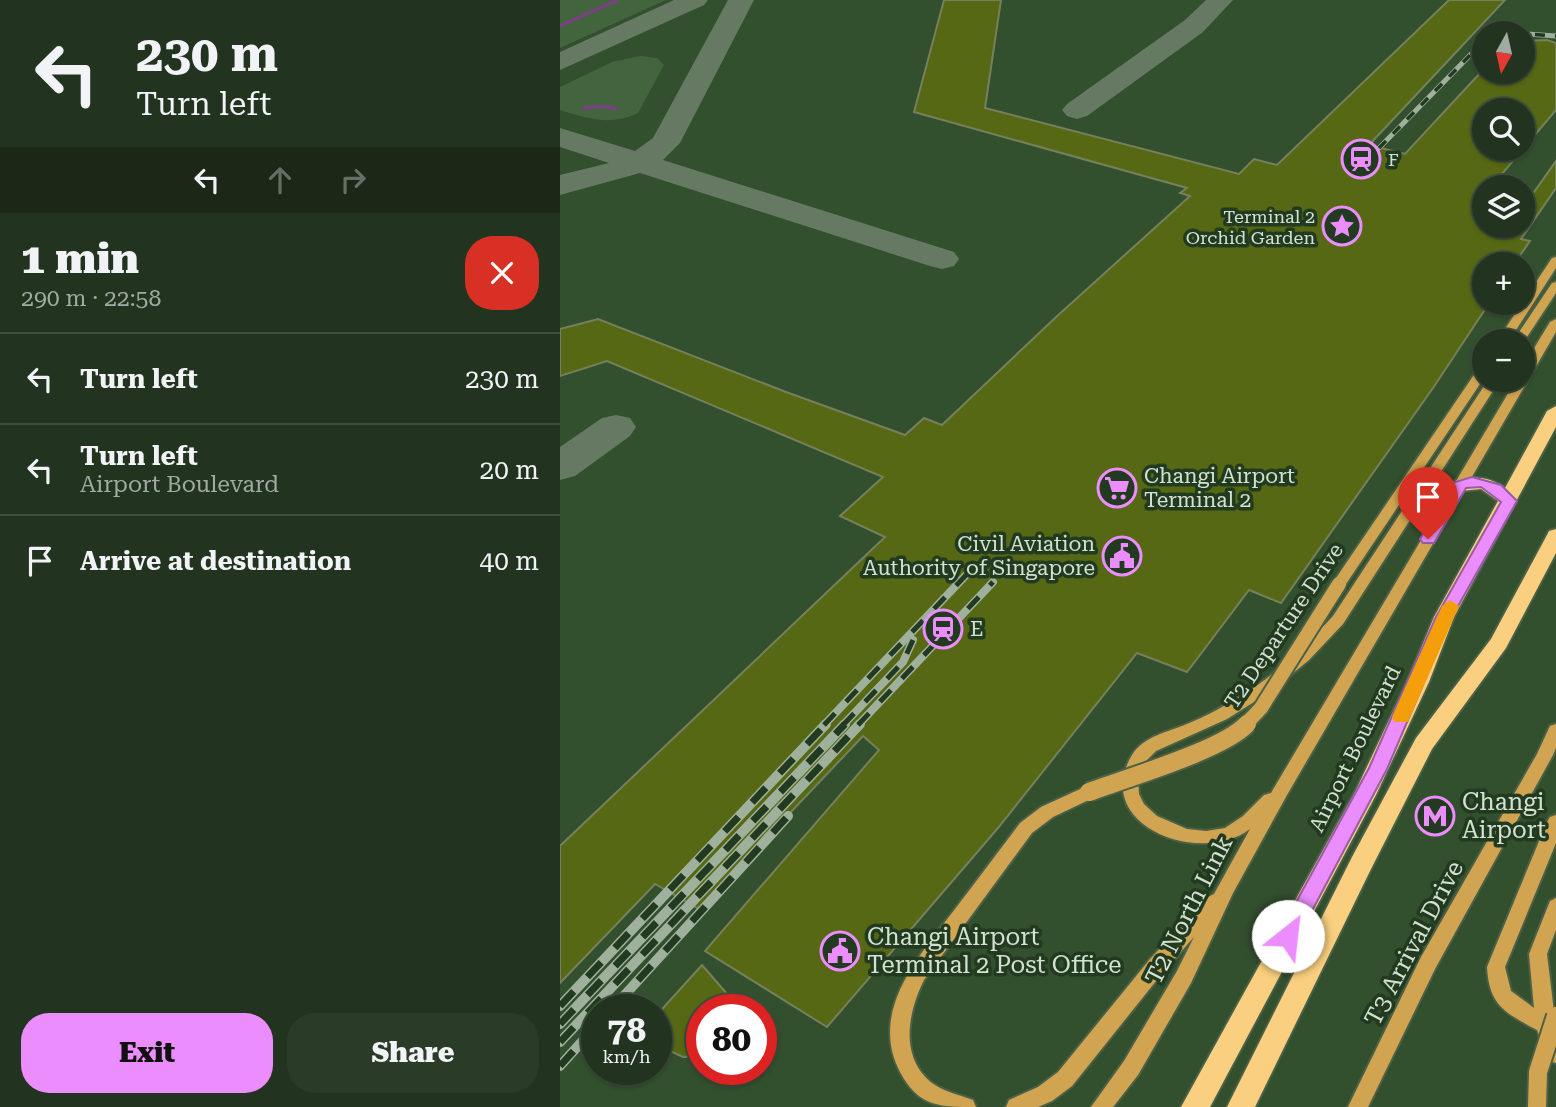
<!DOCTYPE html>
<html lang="en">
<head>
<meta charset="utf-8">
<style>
  body { margin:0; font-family:"Roboto Serif",serif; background:#2a3b28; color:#f1f3f6; height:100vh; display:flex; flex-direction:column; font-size:26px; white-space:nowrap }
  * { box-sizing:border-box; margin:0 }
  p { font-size:23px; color:#a2aaa4 }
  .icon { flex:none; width:38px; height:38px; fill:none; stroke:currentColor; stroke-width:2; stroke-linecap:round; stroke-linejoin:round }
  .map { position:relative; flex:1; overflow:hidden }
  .side { display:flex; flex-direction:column; background:#22331f; width:560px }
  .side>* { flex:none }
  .banner { background:#22331f; color:#f1f3f6; overflow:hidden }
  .needle { width:46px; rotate:188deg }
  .controls { position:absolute; left:912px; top:21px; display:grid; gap:14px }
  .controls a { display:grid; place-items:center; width:63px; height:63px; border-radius:50%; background:#22331f; box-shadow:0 2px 5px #0004,0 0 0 2px #3f4e3d; font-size:35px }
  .speed { position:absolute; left:21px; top:994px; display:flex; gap:14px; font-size:35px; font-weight:700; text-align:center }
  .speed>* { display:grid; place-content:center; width:91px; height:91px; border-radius:50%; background:#22331f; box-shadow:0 2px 5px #0004,0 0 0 2px #3f4e3d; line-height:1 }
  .speed small { font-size:18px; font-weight:400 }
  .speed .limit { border:10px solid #d22; background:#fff; color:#111 }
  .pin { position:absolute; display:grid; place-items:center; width:60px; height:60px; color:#fff; margin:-72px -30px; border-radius:50% 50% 50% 0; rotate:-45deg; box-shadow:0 0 7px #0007 }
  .pin .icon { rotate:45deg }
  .me { position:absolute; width:77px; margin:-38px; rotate:29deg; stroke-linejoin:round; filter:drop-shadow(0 0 5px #0008) }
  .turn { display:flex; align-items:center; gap:24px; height:147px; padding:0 21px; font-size:32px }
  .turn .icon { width:91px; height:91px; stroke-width:2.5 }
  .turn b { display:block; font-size:49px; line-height:60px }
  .lanes { display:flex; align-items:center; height:66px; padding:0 21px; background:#0003; justify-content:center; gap:35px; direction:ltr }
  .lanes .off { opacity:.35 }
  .round { display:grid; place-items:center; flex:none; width:74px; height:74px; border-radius:28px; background:#2a3b28 }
  .head { display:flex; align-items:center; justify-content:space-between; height:119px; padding:0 21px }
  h1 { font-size:42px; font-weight:800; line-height:52px }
  .button { display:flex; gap:14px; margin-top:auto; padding:14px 21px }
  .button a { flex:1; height:80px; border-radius:28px; background:#eb8dfc; color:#111; font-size:28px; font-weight:800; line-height:80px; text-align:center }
  .button a+a { background:#2a3b28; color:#f1f3f6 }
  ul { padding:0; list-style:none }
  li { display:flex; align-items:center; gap:21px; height:91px; padding:0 21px; border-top:2px solid #3f4e3d }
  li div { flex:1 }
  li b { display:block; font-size:26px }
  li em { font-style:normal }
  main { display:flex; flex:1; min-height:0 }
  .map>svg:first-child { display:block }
  .built { fill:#324f2e; fill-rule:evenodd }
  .green { fill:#43653e }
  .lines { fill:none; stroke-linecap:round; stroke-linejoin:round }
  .stream { stroke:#75437e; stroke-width:3.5 }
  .taxiway { fill:#667a63; fill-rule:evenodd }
  .building { fill:#566813; stroke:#76805c; stroke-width:2; fill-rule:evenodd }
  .secondary-casing { stroke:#4b6047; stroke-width:4 }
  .trunk-casing { stroke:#4b6047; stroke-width:4 }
  .secondary { fill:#d0a450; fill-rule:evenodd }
  .trunk { fill:#fad080; fill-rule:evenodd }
  .rail-far2-casing { stroke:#9fb09d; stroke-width:5 }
  .rail-far1-casing { stroke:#9fb09d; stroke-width:8 }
  .rail-casing { stroke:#9fb09d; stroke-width:10 }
  .rail-far2 { stroke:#223a1f; stroke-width:3.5; stroke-dasharray:10; stroke-linecap:butt }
  .rail-far1 { stroke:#223a1f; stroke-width:5; stroke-dasharray:16; stroke-linecap:butt }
  .rail { stroke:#223a1f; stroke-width:7; stroke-dasharray:20; stroke-linecap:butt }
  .secondary-bridge-far1-casing { stroke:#4b6047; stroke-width:18; stroke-linecap:butt }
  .secondary-bridge-casing { stroke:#4b6047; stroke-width:22; stroke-linecap:butt }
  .secondary-bridge-far1 { stroke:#d0a450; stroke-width:14 }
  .secondary-bridge { stroke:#d0a450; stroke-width:18 }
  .route { fill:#eb8dfc; stroke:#995ca4; stroke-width:2 }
  .slow { fill:#f59e0b }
  .labels { text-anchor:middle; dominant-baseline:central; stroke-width:7; stroke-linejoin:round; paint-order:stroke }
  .far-poi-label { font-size:18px; fill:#d3e1d1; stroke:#223a1f; text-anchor:start }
  .poi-label { font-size:21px; fill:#d3e1d1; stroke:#223a1f; text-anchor:start }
  .street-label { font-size:21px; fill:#d3e1d1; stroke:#223a1f }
  .near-poi-label { font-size:24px; fill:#d3e1d1; stroke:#223a1f; text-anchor:start }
  .near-street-label { font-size:24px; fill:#d3e1d1; stroke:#223a1f }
</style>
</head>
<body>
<main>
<section class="side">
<div class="banner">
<div class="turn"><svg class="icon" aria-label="left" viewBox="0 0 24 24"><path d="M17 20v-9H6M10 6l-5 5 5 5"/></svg><div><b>230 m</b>Turn left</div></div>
<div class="lanes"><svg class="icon" aria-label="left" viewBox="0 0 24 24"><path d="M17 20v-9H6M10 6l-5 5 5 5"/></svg><svg class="icon off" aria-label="ahead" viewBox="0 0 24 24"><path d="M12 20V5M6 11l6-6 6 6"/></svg><svg class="icon off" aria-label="right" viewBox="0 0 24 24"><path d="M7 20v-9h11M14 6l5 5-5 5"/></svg></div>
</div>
<div class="head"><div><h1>1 min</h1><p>290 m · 22:58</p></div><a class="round" style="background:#d93025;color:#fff"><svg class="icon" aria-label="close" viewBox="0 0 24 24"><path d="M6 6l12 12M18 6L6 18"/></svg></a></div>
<ul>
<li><svg class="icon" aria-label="left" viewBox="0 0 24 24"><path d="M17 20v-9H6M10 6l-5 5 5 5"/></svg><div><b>Turn left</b></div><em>230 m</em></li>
<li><svg class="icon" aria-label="left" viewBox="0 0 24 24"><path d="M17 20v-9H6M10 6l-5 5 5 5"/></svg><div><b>Turn left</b><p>Airport Boulevard</p></div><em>20 m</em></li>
<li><svg class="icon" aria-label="arrive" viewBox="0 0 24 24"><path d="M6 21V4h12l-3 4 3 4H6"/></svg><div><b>Arrive at destination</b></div><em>40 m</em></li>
</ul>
<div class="button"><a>Exit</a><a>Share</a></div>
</section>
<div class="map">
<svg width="996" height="1107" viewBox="0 0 996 1107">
  <rect width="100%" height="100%" fill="#2d4429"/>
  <path class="built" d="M0,0h996v1107h-996zM924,33h38v39h-38zM924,110h38v39h-38zM924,187h38v39h-38zM924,264h38v39h-38zM924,341h38v39h-38zM37,1010h59v59h-59zM142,1010h59v59h-59z"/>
  <g class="green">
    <path d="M0,0h106l-106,48z"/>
    <path d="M80,56l17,2 7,7 -26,48c-27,13 -50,6 -78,-3v-23l52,-25z"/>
  </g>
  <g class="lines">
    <g class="stream">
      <path d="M0,26l58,-26"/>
      <path d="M24,108l18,-2 14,3"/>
    </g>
    <g class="taxiway">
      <path d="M114,0h34l-4,5 -144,65v-18z"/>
      <path d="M168,0h26l-74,143 -17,17 291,92 5,7 -5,7 -12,3 -12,-3 -290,-93 -80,22v-20l49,-12 -49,-16v-19l75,23 18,-13z"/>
      <path d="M646,0h27l-30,32 -116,84 -10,3 -10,-3 -5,-6 5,-6 118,-84z"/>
      <path d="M56,415l14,3 6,9 -6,9 -55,40 -15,4v-33l42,-29z"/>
    </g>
  </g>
  <g class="building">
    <path d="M384,0h57l-16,108 254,66 15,-15 23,6 172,-165h56l-136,145 36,9 76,-82h41v-31l25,-1 9,3v67l-65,77h-7v39h38v-17l34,-48v27l-35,51 9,2 -16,23h-30v47l-51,77 -152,215 -32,-13 -62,82 -50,-19 -139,175 -171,199 -122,-76 174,-201 -16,-14 -164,173 -44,-25 -95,99v-137l325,-309 -45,-21 43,-39 -276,-116 -47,15v-47l38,-10 188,73 119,43 19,-17 18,7 113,-107 135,-122 -10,-3 7,-5 -273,-76zM924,110h38v39h-38z"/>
    <path d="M142,965l39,45h-39v46l-19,1 -13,-6 -9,-10 -3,-13 1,-11 4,-9z"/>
  </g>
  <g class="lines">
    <defs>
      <g id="secondary">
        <path d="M996,257v11l-47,73h-12l55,-83z"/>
        <path d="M996,282v11l-33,50 -1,-2h-9l39,-58z"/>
        <path d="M996,319v13l-269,463 -54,98 -42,90 -53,92 -25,32h-22l33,-46 53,-90 17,-34 -30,34 -92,115 -20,15 -14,6h-32l3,-7 29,-13 20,-15 92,-113 58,-62 6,-3 36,-65c-50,38 -160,-4 -118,-74 12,-19 36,-23 55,-31 20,-8 39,-19 57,-30 34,-21 62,-49 89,-78l155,-236h12l-157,244 -34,36 -39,32 -43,27 -71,32 -11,11 -7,15 1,17 5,10 13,12 30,13 19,2 19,-3 18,-12 21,-21 7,-2 245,-413h6v-12l28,-46z"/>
        <path d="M924,365v13l-140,209h-10l-2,-3 2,-3 146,-215z"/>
        <path d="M996,724v24l-3,7 -118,214 -67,138h-20l73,-150 116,-203 13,-28z"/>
        <path d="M529,785l6,2 2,5 -2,5 -42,20 -21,16 -108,147c-16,32 -25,77 8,103 12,9 28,12 41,17l3,7c-37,0 -57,0 -76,-35 -32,-61 20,-117 55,-163 22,-29 43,-57 65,-86l21,-16z"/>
        <path d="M996,815v28l-51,124 6,24 23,17 -5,-54 21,-53 6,-3v32l-9,24 9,74v35l-7,-2 -12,-31c-31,-17 -48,-24 -50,-63l60,-145 3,-5z"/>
      </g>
      <g id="trunk">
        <path d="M996,406v21l-102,190 -25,65 -53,113 -166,312h-29l174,-315 52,-110 27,-65 64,-116 -17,-12 -20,2 -9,-6 3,-4c19,-5 33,-5 50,7l42,-77z"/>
        <path d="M996,529v24l-50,95 -74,101 -61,120 -116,238h-28l125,-250 64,-119 75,-99 56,-104 2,-4z"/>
      </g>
    </defs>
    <use href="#secondary" class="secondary-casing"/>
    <use href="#trunk" class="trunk-casing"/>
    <use href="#secondary" class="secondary"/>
    <use href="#trunk" class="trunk"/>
    <defs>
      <g id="rail-far2">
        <path d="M955,33l41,3"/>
        <path d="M819,148l105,-107"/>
      </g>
      <g id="rail-far1">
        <path d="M264,725l144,-152"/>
        <path d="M283,725l60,-63 10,-22"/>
        <path d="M298,725l135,-143"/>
      </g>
      <g id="rail">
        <path d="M0,1006l266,-282"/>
        <path d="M51,1010l177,-194"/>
        <path d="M0,1024l285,-300"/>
        <path d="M0,1042l300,-318"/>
        <path d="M0,1066l37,-41"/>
      </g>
    </defs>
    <use href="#rail-far2" class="rail-far2-casing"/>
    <use href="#rail-far1" class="rail-far1-casing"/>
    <use href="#rail" class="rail-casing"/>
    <use href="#rail-far2" class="rail-far2"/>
    <use href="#rail-far1" class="rail-far1"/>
    <use href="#rail" class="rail"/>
    <defs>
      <path id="secondary-bridge-far1" d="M685,725l16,-17 78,-124"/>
      <g id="secondary-bridge">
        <path d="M529,792c37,-14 134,-42 158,-68"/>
        <path d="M977,1107l1,-35 18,-56"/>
      </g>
    </defs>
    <use href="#secondary-bridge-far1" class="secondary-bridge-far1-casing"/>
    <use href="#secondary-bridge" class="secondary-bridge-casing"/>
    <use href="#secondary-bridge-far1" class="secondary-bridge-far1"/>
    <use href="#secondary-bridge" class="secondary-bridge"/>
  </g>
  <path class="route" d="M912,477l29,8 16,16 -65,116 -65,152 -92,174 -7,3 -7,-3 -3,-7 3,-6 88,-162 67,-151 65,-115 -20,-15 -15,1 -32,55h-11l-3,-4 35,-57z"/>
  <path class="slow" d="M890,600l9,6 -49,111 -2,5h-13l-3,-5 50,-111z"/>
  <defs>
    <symbol id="station-ring" viewBox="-11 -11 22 22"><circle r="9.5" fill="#223a1f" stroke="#eb8dfc" stroke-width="1.5"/><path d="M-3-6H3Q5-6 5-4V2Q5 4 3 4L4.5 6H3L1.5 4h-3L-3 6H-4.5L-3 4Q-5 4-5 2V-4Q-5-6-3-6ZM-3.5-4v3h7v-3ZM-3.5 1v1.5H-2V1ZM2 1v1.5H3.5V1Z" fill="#eb8dfc"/></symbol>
    <symbol id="sight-ring" viewBox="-11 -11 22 22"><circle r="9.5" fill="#223a1f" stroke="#eb8dfc" stroke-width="1.5"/><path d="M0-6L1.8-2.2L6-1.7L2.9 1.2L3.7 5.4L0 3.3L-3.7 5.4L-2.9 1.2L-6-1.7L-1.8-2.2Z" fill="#eb8dfc"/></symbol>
    <symbol id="supermarket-ring" viewBox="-11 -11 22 22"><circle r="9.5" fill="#223a1f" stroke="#eb8dfc" stroke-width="1.5"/><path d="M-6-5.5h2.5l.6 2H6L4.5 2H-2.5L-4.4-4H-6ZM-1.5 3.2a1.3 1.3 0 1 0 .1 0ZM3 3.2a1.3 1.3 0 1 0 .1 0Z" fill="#eb8dfc"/></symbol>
    <symbol id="civic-ring" viewBox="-11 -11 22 22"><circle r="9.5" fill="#223a1f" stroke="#eb8dfc" stroke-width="1.5"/><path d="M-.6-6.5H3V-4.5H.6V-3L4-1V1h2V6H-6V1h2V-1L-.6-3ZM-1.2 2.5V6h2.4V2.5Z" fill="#eb8dfc"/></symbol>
    <symbol id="metro-ring" viewBox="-11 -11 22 22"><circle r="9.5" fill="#223a1f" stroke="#eb8dfc" stroke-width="1.5"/><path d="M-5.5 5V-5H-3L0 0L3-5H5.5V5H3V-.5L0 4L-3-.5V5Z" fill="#eb8dfc"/></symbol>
  </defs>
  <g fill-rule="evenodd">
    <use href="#station-ring" x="779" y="137" width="44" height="44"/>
    <use href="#sight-ring" x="760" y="204" width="44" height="44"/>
    <use href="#supermarket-ring" x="535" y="466" width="44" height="44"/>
    <use href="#civic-ring" x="540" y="534" width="44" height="44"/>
    <use href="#station-ring" x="361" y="607" width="44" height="44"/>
    <use href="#metro-ring" x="853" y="794" width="44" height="44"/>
    <use href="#civic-ring" x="258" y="929" width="44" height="44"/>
  </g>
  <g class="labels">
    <g class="far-poi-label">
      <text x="828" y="159">F</text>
      <text x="755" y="216" text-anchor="end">Terminal 2<tspan x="755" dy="21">Orchid Garden</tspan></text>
    </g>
    <g class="poi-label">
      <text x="584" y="476">Changi Airport<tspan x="584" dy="24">Terminal 2</tspan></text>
      <text x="535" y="544" text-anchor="end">Civil Aviation<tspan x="535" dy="24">Authority of Singapore</tspan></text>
      <text x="410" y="629">E</text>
    </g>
    <g class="street-label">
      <text transform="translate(724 626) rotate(-56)">T2 Departure Drive</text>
      <text transform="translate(795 749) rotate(-64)">Airport Boulevard</text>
    </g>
    <g class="near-poi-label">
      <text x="902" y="802">Changi<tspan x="902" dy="28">Airport</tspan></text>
      <text x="307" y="937">Changi Airport<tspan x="307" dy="28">Terminal 2 Post Office</tspan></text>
    </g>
    <g class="near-street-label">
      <text transform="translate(629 910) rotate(-63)">T2 North Link</text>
      <text transform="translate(854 943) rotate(-62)">T3 Arrival Drive</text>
    </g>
  </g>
</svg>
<div class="controls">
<a><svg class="needle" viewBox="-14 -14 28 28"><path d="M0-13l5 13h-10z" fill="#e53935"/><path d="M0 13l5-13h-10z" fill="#a2aaa4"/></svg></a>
<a><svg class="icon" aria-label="search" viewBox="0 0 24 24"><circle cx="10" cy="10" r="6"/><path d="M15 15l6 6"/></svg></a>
<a><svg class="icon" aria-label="layers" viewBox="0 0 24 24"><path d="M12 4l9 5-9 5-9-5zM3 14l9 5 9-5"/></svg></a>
<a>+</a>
<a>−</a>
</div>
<div class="speed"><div>78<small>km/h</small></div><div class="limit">80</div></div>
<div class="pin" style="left:868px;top:539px;background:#d93025"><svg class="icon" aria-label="arrive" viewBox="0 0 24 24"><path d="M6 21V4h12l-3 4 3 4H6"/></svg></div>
<svg class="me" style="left:728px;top:936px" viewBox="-20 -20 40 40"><circle r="19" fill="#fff"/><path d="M0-13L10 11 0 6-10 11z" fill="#eb8dfc"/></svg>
</div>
</main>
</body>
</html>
